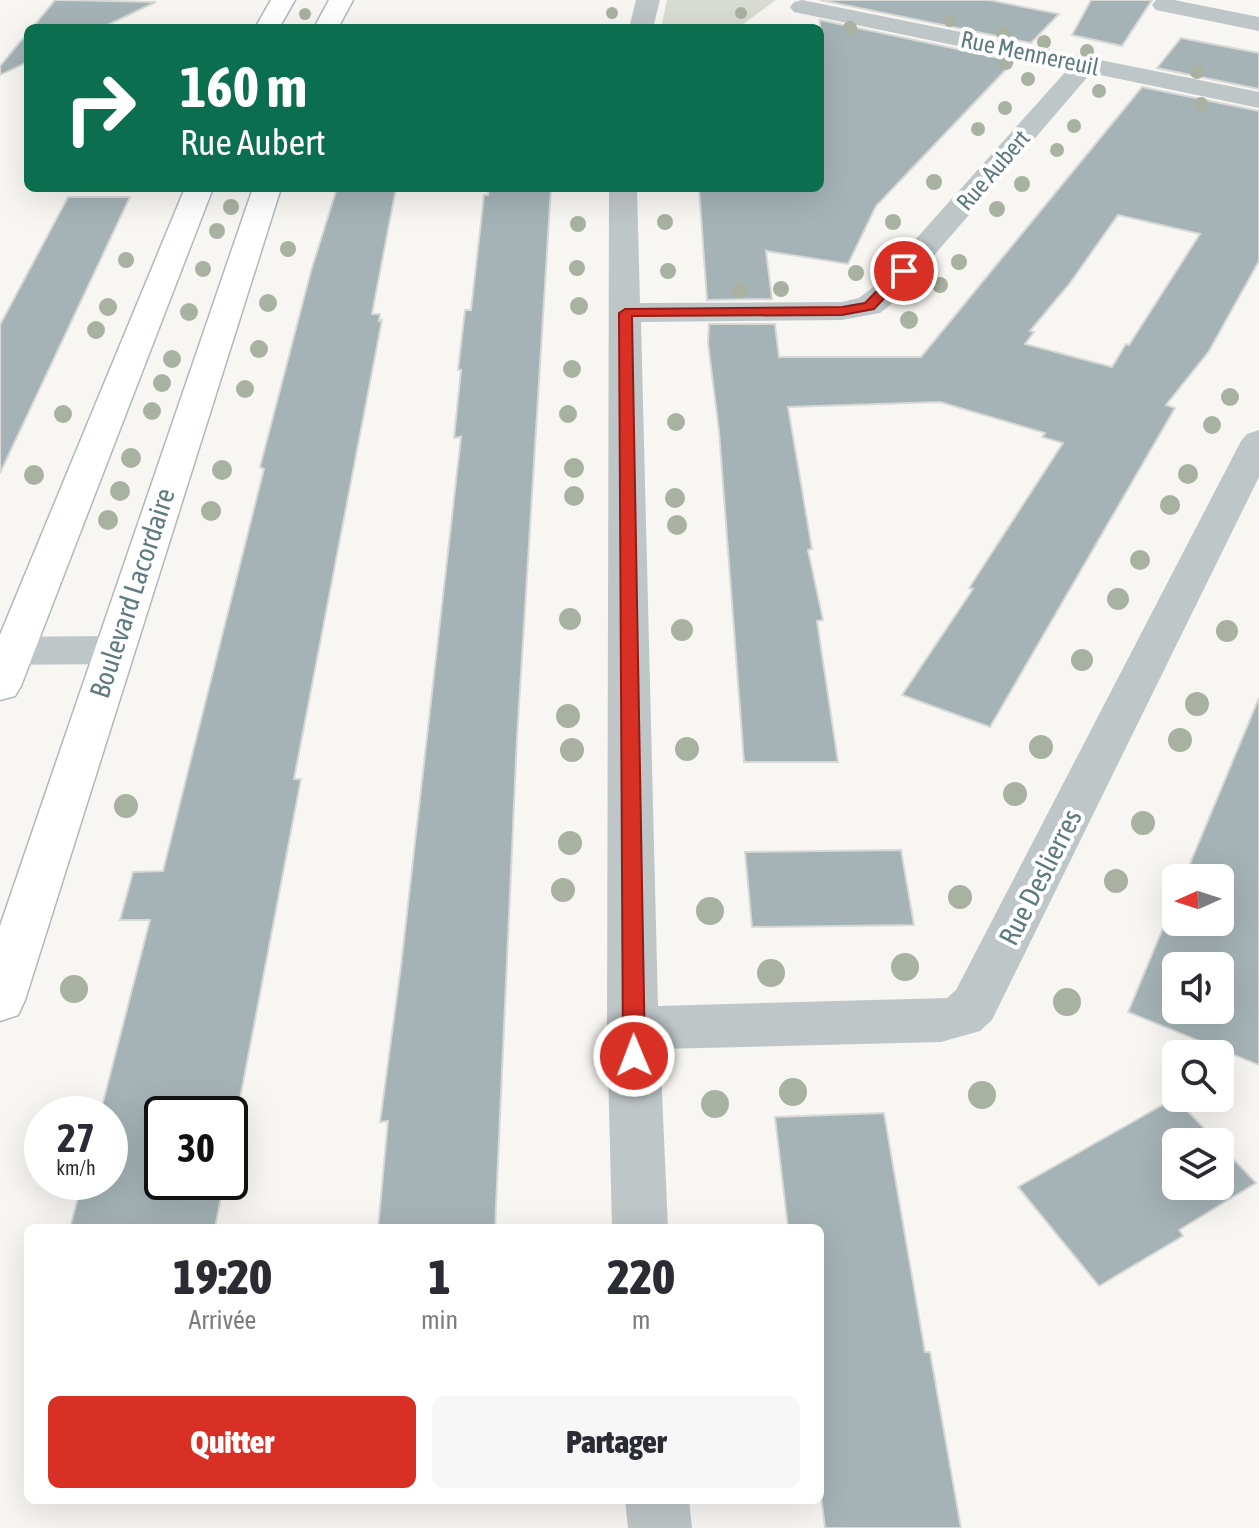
<!DOCTYPE html>
<html lang="fr">
<head>
<meta charset="utf-8">
<style>
  body { margin:0; font-family:"Asap Condensed",sans-serif; background:#f7f7f7; color:#2b2b33; height:100vh; display:flex; flex-direction:column; font-size:30px; white-space:nowrap }
  * { box-sizing:border-box; margin:0 }
  p { font-size:26px; color:#7c7c81 }
  .icon { flex:none; width:44px; height:44px; fill:none; stroke:currentColor; stroke-width:2; stroke-linecap:round; stroke-linejoin:round }
  .map { position:relative; flex:1; overflow:hidden }
  .drawer { position:absolute; left:24px; top:1224px; width:800px; height:280px; display:flex; flex-direction:column; background:#fff; border-radius:12px; box-shadow:0 8px 32px #0002 }
  .drawer>* { flex:none }
  .guide { position:absolute; left:24px; top:24px; width:800px; height:168px; border-radius:12px; box-shadow:0 8px 32px #0002; background:#0b6e4f; color:#fff; overflow:hidden }
  .needle { width:52px; rotate:267deg }
  .buttons { position:absolute; left:1162px; top:864px; display:grid; gap:16px }
  .buttons a { display:grid; place-items:center; width:72px; height:72px; border-radius:12px; background:#fff; box-shadow:0 8px 32px #0002; font-size:40px }
  .speed { position:absolute; left:24px; top:1096px; display:flex; gap:16px; font-size:40px; font-weight:700; text-align:center }
  .speed>* { display:grid; place-content:center; width:104px; height:104px; border-radius:50%; background:#fff; box-shadow:0 8px 32px #0002; line-height:1 }
  .speed small { font-size:20px; font-weight:400 }
  .speed .limit { border:4px solid #111; border-radius:12px; background:#fff; color:#111 }
  .pin { position:absolute; display:grid; place-items:center; width:68px; height:68px; color:#fff; margin:-34px; border:4px solid #fff; border-radius:50%; box-shadow:0 2px 8px #0007 }
  .me { position:absolute; width:88px; margin:-44px; rotate:359deg; stroke-linejoin:round; filter:drop-shadow(0 0 6px #0008) }
  .turn { display:flex; align-items:center; gap:28px; height:168px; padding:0 24px; font-size:36px }
  .turn .icon { width:104px; height:104px; stroke-width:2.5 }
  .turn b { display:block; font-size:56px; line-height:68px }
  .eta { display:flex; justify-content:space-evenly; align-items:center; height:136px; text-align:center }
  .eta b { font-size:48px; font-weight:800; line-height:56px }
  .cta { display:flex; gap:16px; margin-top:auto; padding:16px 24px }
  .cta a { flex:1; height:92px; border-radius:12px; background:#d93025; color:#fff; font-size:32px; font-weight:800; line-height:92px; text-align:center }
  .cta a+a { background:#f7f7f7; color:#2b2b33 }
  .map>svg:first-child { display:block }
  .green { fill:#d8dcd2 }
  .building { fill:#a5b3b6; stroke:#d8d8d6; stroke-width:2; fill-rule:evenodd }
  .lines { fill:none; stroke-linecap:round; stroke-linejoin:round }
  .major-casing { stroke:#b0b8bb; stroke-width:3 }
  .minor { fill:#bfc6c8; fill-rule:evenodd }
  .major { fill:#fff; fill-rule:evenodd }
  .tree { fill:#a9b1a2 }
  .route { fill:#d93025; stroke:#8d1f18; stroke-width:2 }
  .labels { text-anchor:middle; dominant-baseline:central; stroke-width:8; stroke-linejoin:round; paint-order:stroke }
  .far-street-label { font-size:24px; fill:#5f7a81; stroke:#fff }
  .street-label { font-size:28px; fill:#5f7a81; stroke:#fff }
</style>
</head>
<body>
<div class="map">
<svg width="1259" height="1528" viewBox="0 0 1259 1528">
  <rect width="100%" height="100%" fill="#f7f6f3"/>
  <path class="green" d="M667,0h109l-38,28h-77z"/>
  <g class="building">
    <path d="M55,0h10l91,2 -55,26h-69z"/>
    <path d="M820,0h169l70,14 -28,29z"/>
    <path d="M1091,0h61l-30,46 -50,-11z"/>
    <path d="M820,20l194,41 -138,145 -28,58 -82,-13 6,48 -65,1 -8,-112h121z"/>
    <path d="M28,32v30l-28,13v-9z"/>
    <path d="M1181,38l78,15v36l-102,-21z"/>
    <path d="M1142,87l117,24v150l-50,90 -43,54 9,3 -185,319 -88,-32 71,-106 -4,-1 94,-145 -21,-6 3,-4 -105,-31 -152,5 24,142 -4,1 15,70 -6,1 21,141h-94l-25,-331 -11,-88 1,-19h66l4,33h142zM1118,215l82,19 -71,111 -3,-1 -14,23 -87,-23 9,-12 -4,-1 40,-48z"/>
    <path d="M337,188h59l-24,126h8l-1,7 3,-1 -88,459h7l-71,372v-37h-68v68h62l-9,46h-145l12,-46h28v-68h-10l50,-194h-30l13,-48 30,-1 101,-402 -4,-2 51,-196z"/>
    <path d="M489,188h62l-34,550 -22,490h-117l10,-107 -8,1 21,-156 60,-529 -7,1 7,-68h-3l7,-60h6l13,-115h4z"/>
    <path d="M68,197h62l-130,276v-148z"/>
    <path d="M1259,698v367l-131,-53 48,-115v25h44v-44h-36zM1176,966h44v44h-44z"/>
    <path d="M901,850l13,75 -162,2 -7,-75z"/>
    <path d="M1175,1098l42,44h-41v44h44v-41l36,38 -77,47 4,6 -84,50 -81,-99z"/>
    <path d="M884,1113l41,239h5l31,176h-136l-5,-41v-259h-32l-13,-111z"/>
  </g>
  <g class="lines">
    <defs>
      <g id="major">
        <path d="M271,0h24l-16,28h-24z"/>
        <path d="M329,0h24l-15,28h-24z"/>
        <path d="M185,188h28l-192,498 -6,10 -15,4v-65z"/>
        <path d="M253,188h28l-256,812 -7,15 -18,6v-95z"/>
      </g>
    </defs>
    <use href="#major" class="major-casing"/>
    <g class="minor">
      <path d="M636,0h24l-7,28h-24z"/>
      <path d="M802,0l457,92v16l-168,-35 -197,229 -14,11 -38,7 -201,2 17,684 289,-8 9,-8 285,-549 6,-7 12,-4v47l-267,543 -12,11 -39,11 -281,7 8,179h-56l-5,-200 2,-840h28l3,115 202,-1 17,-4 13,-10 196,-219 -274,-57 -4,-5 4,-5z"/>
      <path d="M1156,0h18l85,17v14l-103,-21 -4,-5z"/>
      <path d="M113,636l14,4 6,10 -6,10 -14,4 -113,1v-28z"/>
      <path d="M625,1500h64l3,28h-64z"/>
    </g>
    <use href="#major" class="major"/>
  </g>
  <g class="tree">
    <circle cx="612" cy="13" r="6"/>
    <circle cx="741" cy="13" r="6"/>
    <circle cx="305" cy="14" r="6"/>
    <circle cx="950" cy="21" r="6"/>
    <circle cx="850" cy="28" r="7"/>
    <circle cx="1003" cy="33" r="7"/>
    <circle cx="1044" cy="42" r="7"/>
    <circle cx="1087" cy="51" r="7"/>
    <circle cx="1006" cy="63" r="7"/>
    <circle cx="1197" cy="72" r="7"/>
    <circle cx="1028" cy="79" r="7"/>
    <circle cx="1099" cy="91" r="7"/>
    <circle cx="1201" cy="104" r="7"/>
    <circle cx="1005" cy="108" r="7"/>
    <circle cx="1074" cy="126" r="7"/>
    <circle cx="978" cy="129" r="7"/>
    <circle cx="1057" cy="150" r="7"/>
    <circle cx="934" cy="182" r="8"/>
    <circle cx="1022" cy="184" r="8"/>
    <circle cx="231" cy="207" r="8"/>
    <circle cx="997" cy="209" r="8"/>
    <circle cx="665" cy="222" r="8"/>
    <circle cx="893" cy="222" r="8"/>
    <circle cx="578" cy="224" r="8"/>
    <circle cx="217" cy="231" r="8"/>
    <circle cx="288" cy="249" r="8"/>
    <circle cx="126" cy="260" r="8"/>
    <circle cx="959" cy="262" r="8"/>
    <circle cx="577" cy="268" r="8"/>
    <circle cx="203" cy="269" r="8"/>
    <circle cx="668" cy="271" r="8"/>
    <circle cx="856" cy="273" r="8"/>
    <circle cx="940" cy="285" r="8"/>
    <circle cx="781" cy="289" r="8"/>
    <circle cx="740" cy="290" r="8"/>
    <circle cx="268" cy="303" r="9"/>
    <circle cx="579" cy="306" r="9"/>
    <circle cx="108" cy="307" r="9"/>
    <circle cx="189" cy="312" r="9"/>
    <circle cx="909" cy="320" r="9"/>
    <circle cx="96" cy="330" r="9"/>
    <circle cx="259" cy="349" r="9"/>
    <circle cx="172" cy="359" r="9"/>
    <circle cx="572" cy="369" r="9"/>
    <circle cx="162" cy="383" r="9"/>
    <circle cx="245" cy="389" r="9"/>
    <circle cx="1230" cy="397" r="9"/>
    <circle cx="152" cy="411" r="9"/>
    <circle cx="63" cy="414" r="9"/>
    <circle cx="568" cy="414" r="9"/>
    <circle cx="676" cy="422" r="9"/>
    <circle cx="1212" cy="425" r="9"/>
    <circle cx="131" cy="458" r="10"/>
    <circle cx="574" cy="468" r="10"/>
    <circle cx="222" cy="470" r="10"/>
    <circle cx="1188" cy="474" r="10"/>
    <circle cx="34" cy="475" r="10"/>
    <circle cx="120" cy="491" r="10"/>
    <circle cx="574" cy="496" r="10"/>
    <circle cx="675" cy="498" r="10"/>
    <circle cx="1170" cy="505" r="10"/>
    <circle cx="211" cy="511" r="10"/>
    <circle cx="108" cy="520" r="10"/>
    <circle cx="677" cy="525" r="10"/>
    <circle cx="1140" cy="560" r="10"/>
    <circle cx="1118" cy="599" r="11"/>
    <circle cx="570" cy="619" r="11"/>
    <circle cx="682" cy="630" r="11"/>
    <circle cx="1227" cy="631" r="11"/>
    <circle cx="1082" cy="660" r="11"/>
    <circle cx="1197" cy="704" r="12"/>
    <circle cx="568" cy="716" r="12"/>
    <circle cx="1180" cy="740" r="12"/>
    <circle cx="1041" cy="747" r="12"/>
    <circle cx="687" cy="749" r="12"/>
    <circle cx="572" cy="750" r="12"/>
    <circle cx="1015" cy="794" r="12"/>
    <circle cx="126" cy="806" r="12"/>
    <circle cx="1143" cy="823" r="12"/>
    <circle cx="570" cy="843" r="12"/>
    <circle cx="1116" cy="881" r="12"/>
    <circle cx="563" cy="890" r="12"/>
    <circle cx="960" cy="897" r="12"/>
    <circle cx="710" cy="911" r="14"/>
    <circle cx="905" cy="967" r="14"/>
    <circle cx="771" cy="973" r="14"/>
    <circle cx="74" cy="989" r="14"/>
    <circle cx="1067" cy="1002" r="14"/>
    <circle cx="793" cy="1092" r="14"/>
    <circle cx="982" cy="1095" r="14"/>
    <circle cx="715" cy="1104" r="14"/>
  </g>
  <path class="route" d="M899,268l11,3 -36,38 -32,6 -210,1 13,740 -3,7 -8,2 -7,-2 -4,-7 -4,-743 6,-4 217,-2 23,-4z"/>
  <g class="labels">
    <g class="far-street-label">
      <text transform="translate(1030 53) rotate(12)">Rue Mennereuil</text>
      <text transform="translate(993 170) rotate(-49)">Rue Aubert</text>
    </g>
    <g class="street-label">
      <text transform="translate(132 593) rotate(-72)">Boulevard Lacordaire</text>
      <text transform="translate(1040 877) rotate(-63)">Rue Deslierres</text>
    </g>
  </g>
</svg>
<div class="buttons">
<a><svg class="needle" viewBox="-14 -14 28 28"><path d="M0-13l5 13h-10z" fill="#e53935"/><path d="M0 13l5-13h-10z" fill="#7c7c81"/></svg></a>
<a><svg class="icon" aria-label="sound" viewBox="0 0 24 24"><path d="M4 9h4l5-4v14l-5-4H4zM17 9q2 3 0 6"/></svg></a>
<a><svg class="icon" aria-label="search" viewBox="0 0 24 24"><circle cx="10" cy="10" r="6"/><path d="M15 15l6 6"/></svg></a>
<a><svg class="icon" aria-label="layers" viewBox="0 0 24 24"><path d="M12 4l9 5-9 5-9-5zM3 14l9 5 9-5"/></svg></a>
</div>
<div class="speed"><div>27<small>km/h</small></div><div class="limit">30</div></div>
<div class="pin" style="left:904px;top:271px;background:#d93025"><svg class="icon" aria-label="arrive" viewBox="0 0 24 24"><path d="M6 21V4h12l-3 4 3 4H6"/></svg></div>
<svg class="me" style="left:634px;top:1056px" viewBox="-20 -20 40 40"><circle r="17" fill="#d93025" stroke="#fff" stroke-width="3"/><path d="M0-11L8 9 0 5-8 9z" fill="#fff"/></svg>
<div class="guide">
<div class="turn"><svg class="icon" aria-label="right" viewBox="0 0 24 24"><path d="M7 20v-9h11M14 6l5 5-5 5"/></svg><div><b>160 m</b>Rue Aubert</div></div>
</div>
<section class="drawer">
<div class="eta">
<div><b>19:20</b><p>Arrivée</p></div>
<div><b>1</b><p>min</p></div>
<div><b>220</b><p>m</p></div>
</div>
<div class="cta"><a>Quitter</a><a>Partager</a></div>
</section>
</div>
</body>
</html>
